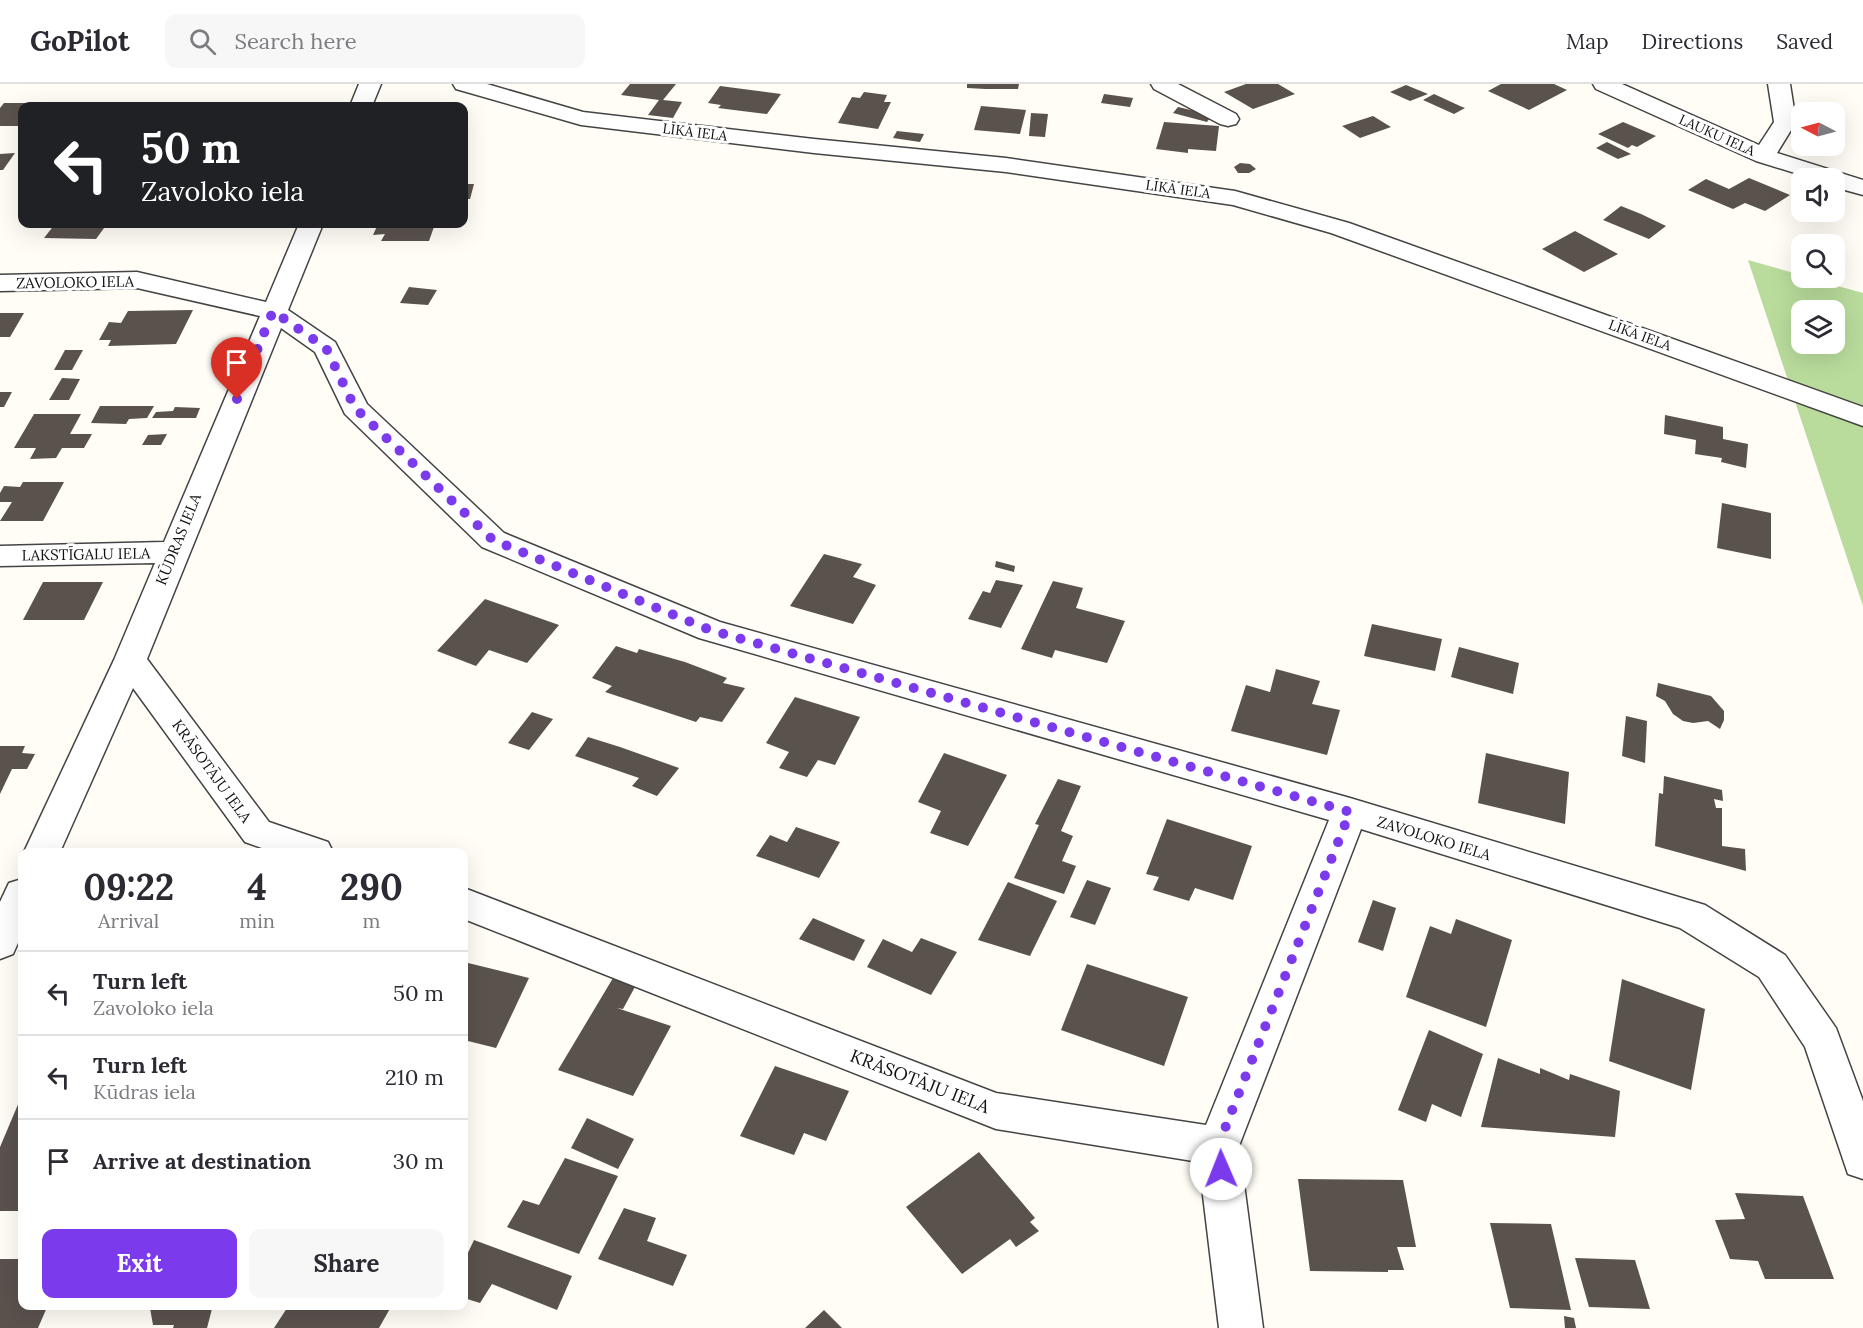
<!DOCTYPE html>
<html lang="en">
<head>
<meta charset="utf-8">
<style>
  body { margin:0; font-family:Lora,serif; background:#f7f7f7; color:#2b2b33; height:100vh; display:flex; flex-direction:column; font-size:22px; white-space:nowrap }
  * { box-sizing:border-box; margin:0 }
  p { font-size:20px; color:#7c7c81 }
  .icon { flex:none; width:33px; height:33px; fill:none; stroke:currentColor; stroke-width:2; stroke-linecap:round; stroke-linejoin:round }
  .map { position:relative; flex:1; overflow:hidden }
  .panel { position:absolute; left:18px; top:764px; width:450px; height:462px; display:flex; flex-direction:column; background:#fff; border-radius:12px; box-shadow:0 6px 24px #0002 }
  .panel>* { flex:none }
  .top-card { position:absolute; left:18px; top:18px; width:450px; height:126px; border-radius:12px; box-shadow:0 6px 24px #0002; background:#202124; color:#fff; overflow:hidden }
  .needle { width:39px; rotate:276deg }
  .tools { position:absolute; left:1791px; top:18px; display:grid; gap:12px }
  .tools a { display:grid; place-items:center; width:54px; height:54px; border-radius:12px; background:#fff; box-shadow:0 6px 24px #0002; font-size:30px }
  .pin { position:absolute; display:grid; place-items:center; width:51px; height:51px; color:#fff; margin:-62px -26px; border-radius:50% 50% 50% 0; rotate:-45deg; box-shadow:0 0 6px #0007 }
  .pin .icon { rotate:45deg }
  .me { position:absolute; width:66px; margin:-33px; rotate:359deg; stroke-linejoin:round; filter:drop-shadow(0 0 4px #0008) }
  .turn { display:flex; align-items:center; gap:21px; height:126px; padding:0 24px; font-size:27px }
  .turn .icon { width:78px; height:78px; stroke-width:2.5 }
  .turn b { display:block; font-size:42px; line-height:51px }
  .eta { display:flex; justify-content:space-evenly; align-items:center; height:102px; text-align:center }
  .eta b { font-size:36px; font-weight:800; line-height:42px }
  .action { display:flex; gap:12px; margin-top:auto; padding:12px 24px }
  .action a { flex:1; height:69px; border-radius:12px; background:#7c3aed; color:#fff; font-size:24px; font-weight:800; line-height:69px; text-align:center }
  .action a+a { background:#f7f7f7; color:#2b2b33 }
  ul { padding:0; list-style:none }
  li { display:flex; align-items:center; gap:18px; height:84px; padding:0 24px; border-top:2px solid #e1e1e2 }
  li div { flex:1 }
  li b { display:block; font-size:22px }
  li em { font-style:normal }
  header { display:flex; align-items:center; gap:36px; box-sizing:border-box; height:84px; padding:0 30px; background:#fff; border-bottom:2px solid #e1e1e2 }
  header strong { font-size:28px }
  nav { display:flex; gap:33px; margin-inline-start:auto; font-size:21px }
  .search { width:420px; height:54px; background:#f7f7f7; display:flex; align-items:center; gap:15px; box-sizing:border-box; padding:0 21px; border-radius:12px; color:#7c7c81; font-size:22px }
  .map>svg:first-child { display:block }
  .forest { fill:#b9dc9c; fill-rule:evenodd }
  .building { fill:#5a524d }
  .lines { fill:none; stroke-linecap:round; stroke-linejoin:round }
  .minor-casing { stroke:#444; stroke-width:3 }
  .minor { fill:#fff; fill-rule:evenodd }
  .route { stroke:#7c3aed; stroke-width:10; stroke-dasharray:0 18 }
  .labels { text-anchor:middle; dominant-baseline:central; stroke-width:6; stroke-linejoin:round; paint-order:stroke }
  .far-street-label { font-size:14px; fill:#111; stroke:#fff }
  .street-label { font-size:15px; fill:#111; stroke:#fff }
  .near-street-label { font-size:18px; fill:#111; stroke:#fff }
</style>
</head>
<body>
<header>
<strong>GoPilot</strong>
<div class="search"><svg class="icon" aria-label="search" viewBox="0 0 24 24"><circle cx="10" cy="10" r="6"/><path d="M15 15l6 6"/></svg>Search here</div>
<nav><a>Map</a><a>Directions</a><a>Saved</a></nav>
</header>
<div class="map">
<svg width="1863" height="1244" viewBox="0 0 1863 1244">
  <rect width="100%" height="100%" fill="#fffdf5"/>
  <path class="forest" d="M1748,176l53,15 1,3h7l54,15v313zM1802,226h32v34h-32z"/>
  <g class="building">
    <path d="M630,0h46l-13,16 19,2 -9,16 -25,-3 11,-15 -38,-5z"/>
    <path d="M967,0h52l-1,5h-32l-19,-1z"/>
    <path d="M1246,0h32l17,10 -42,15 -29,-17z"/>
    <path d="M1501,0h53l13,6 -38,20 -41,-19z"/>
    <path d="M1406,1l22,9 -18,7 -20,-9z"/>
    <path d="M720,2l61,8 -14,20 -49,-6 3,-3 -13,-2z"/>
    <path d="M864,8l23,3 -3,7h7l-13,27 -40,-6 14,-26 8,1z"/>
    <path d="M1104,10l29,4 -3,9 -29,-4z"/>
    <path d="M1434,10l26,12 5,2 -11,6 -31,-14z"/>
    <path d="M4,19h46l-3,3h-25v20h-22v-18z"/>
    <path d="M100,19h46l-3,3h-46z"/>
    <path d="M981,22l45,4 -6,24 -46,-4z"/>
    <path d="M1178,23l34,8 -5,7 -34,-9z"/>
    <path d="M1031,29l17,1 -3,23 -16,-1z"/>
    <path d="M1373,32l18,11 -31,11 -18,-12z"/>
    <path d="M1164,38l55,4 -3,25 -28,-2v4l-32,-4z"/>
    <path d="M1623,38l33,14 -19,11 -5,-2 -4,3 -30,-14z"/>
    <path d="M897,47l27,3 -4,8 -27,-4z"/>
    <path d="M1607,58l24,12 -13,5 -22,-11z"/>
    <path d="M15,69l-12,17h-3v-16z"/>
    <path d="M1240,79l10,1 6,5 -7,4h-11l-4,-6z"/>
    <path d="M1749,94l41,17 -25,16 -20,-8 -12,6 -45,-19 18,-11 23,10z"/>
    <path d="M464,100h10l-4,15h-6z"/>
    <path d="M1621,122l20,8 25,12 -17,13 -46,-19z"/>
    <path d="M55,140h52l-11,15 -52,-1z"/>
    <path d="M378,140h57l-6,17h-48l4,-7 -12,1z"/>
    <path d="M1575,147l43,23 -34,18 -42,-23z"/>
    <path d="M409,203l28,3 -9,15 -28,-2z"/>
    <path d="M193,226l-17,34 -68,2 3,-6h-12l10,-18 12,1 7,-12z"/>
    <path d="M0,229h24l-14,24h-10z"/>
    <path d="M65,266h18l-11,20h-18z"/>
    <path d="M62,294l18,1 -11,21h-20z"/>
    <path d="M0,308h12l-8,15h-4z"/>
    <path d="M100,322h54l-7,12 -18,1 -3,5 -35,-1z"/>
    <path d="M175,323l25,1 -4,10h-44l4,-6 17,-1z"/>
    <path d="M34,330h47l-11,20h22l-8,14h-22l-6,10 -26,1 6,-11h-22z"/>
    <path d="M1665,331l58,12v12l25,5 -2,24 -25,-6 1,-4 -27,-4 1,-14 -32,-6z"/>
    <path d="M167,350l-6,11h-19l6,-10z"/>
    <path d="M23,398h41l-21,39h-43l12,-19h-12v-9l4,-7 16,1z"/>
    <path d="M1722,419l49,10v46l-54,-11z"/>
    <path d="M824,470l38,10 -9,13 23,8 -23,39 -63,-18z"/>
    <path d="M996,477l19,5 -1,6 -19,-5z"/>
    <path d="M996,496l27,5 -22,43 -33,-9 15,-28 7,2z"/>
    <path d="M1053,497l30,7 -7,20 49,13 -18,42 -52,-13 -3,8 -31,-9z"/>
    <path d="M43,498h60l-19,38h-61z"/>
    <path d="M485,515l74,26 -32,38 -38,-13 -13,16 -39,-15z"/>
    <path d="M1372,540l70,15 -7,32 -71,-15z"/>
    <path d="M616,562l21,7 2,-4 46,13 42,16 -4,5 22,5 -23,34 -22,-5 -4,5 -91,-30 7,-6 -20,-8z"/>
    <path d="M1459,563l60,16 -6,31 -62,-17z"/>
    <path d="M1276,585l44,12 -8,23 28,6 -13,45 -96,-24 15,-46 24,7z"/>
    <path d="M1658,599l53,13 13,15v9l-4,9 -12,-8 -15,2 -10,-2 -10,-7 -8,-13 -9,-5z"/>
    <path d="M795,613l65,20 -25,48 -17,-5 -11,17 -28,-9 10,-16 -23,-9z"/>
    <path d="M532,628l21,7 -24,31 -21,-7z"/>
    <path d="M1626,632l21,5 -2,42 -23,-7z"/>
    <path d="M588,653l32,10 59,21 -22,28 -25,-10 7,-8 -64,-22z"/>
    <path d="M0,662h25l-3,7 13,1 -8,15h-15l-12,25z"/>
    <path d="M944,669l63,22 -39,71 -38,-13 11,-22 -23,-9z"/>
    <path d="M1486,669l83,19 -4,52 -87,-21z"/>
    <path d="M1664,692l58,14 1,11 -9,-2 2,9h6v38l23,3 1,22 -91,-25 4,-53 4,1z"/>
    <path d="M1058,695l23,7 -20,45 12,5 -11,25 14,5 -12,28 -50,-16 25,-53 -4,-1z"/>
    <path d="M1167,735l85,27 -19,54 -38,-12 -6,13 -36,-11 6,-13 -13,-3z"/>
    <path d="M796,743l44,15 -21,36 -63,-22 14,-21 17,7z"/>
    <path d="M1087,796l24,8 -16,37 -25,-8z"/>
    <path d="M1008,798l49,19 -27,55 -52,-16z"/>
    <path d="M1373,816l23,8 -13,43 -25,-9z"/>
    <path d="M813,834l52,22 -11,21 -55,-22z"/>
    <path d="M1456,835l56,21 -26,87 -80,-30 24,-71 21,8z"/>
    <path d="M921,854l36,14 -26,43 -64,-28 16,-28 29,13z"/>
    <path d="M464,878l65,16 -33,70 -32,-8z"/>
    <path d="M1087,880l101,33 -24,69 -103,-36z"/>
    <path d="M613,894l23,7 -13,24 -6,-1 54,18 -38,70 -75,-26z"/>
    <path d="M1622,895l83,30 -14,81 -82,-29z"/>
    <path d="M1429,946l54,24 -22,63 -29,-13 -6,18 -28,-12z"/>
    <path d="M1498,974l42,16v-6l29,12 1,-6 50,17 -5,46 -134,-10z"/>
    <path d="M775,982l74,25 -23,50 -22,-8 -10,22 -54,-19z"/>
    <path d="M22,1011v116h-22v-64z"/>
    <path d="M587,1034l47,21 -16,30 -47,-21z"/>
    <path d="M979,1068l56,66 -5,4 9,9 -23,16 -6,-8 -48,35 -56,-67z"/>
    <path d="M565,1074l53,18 -39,78 -72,-27 16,-27 16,5z"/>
    <path d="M1298,1095l105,1 13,67h-19l7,23h-16v2l-78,-1z"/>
    <path d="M1735,1109l68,3 31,83h-69l-7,-18 -28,-2 -15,-39 30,-1z"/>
    <path d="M624,1124l32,10 -9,23 40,14 -14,31 -75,-27z"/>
    <path d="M1490,1139l61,1 20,86 -61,-2z"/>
    <path d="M474,1156l98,36 -15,34 -65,-26 -12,19 -16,-5v-37z"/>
    <path d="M1575,1174l60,2 15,49 -61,-2z"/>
    <path d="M0,1175h22v46h26l-10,23h-38z"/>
    <path d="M179,1221h34l-6,23h-34l1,-3h-21l-3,-17 29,-1z"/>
    <path d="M289,1221h103l-13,23h-105z"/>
    <path d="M824,1226l18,18h-37z"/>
    <path d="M1564,1232l10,2 2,10h-11z"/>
  </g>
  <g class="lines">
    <defs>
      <g id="minor">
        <path d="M359,0h22l-9,22h-22z"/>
        <path d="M453,0h34l96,28 231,27 192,19 229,33 114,32 514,184v19l-532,-193 -98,-28 -227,-33 -192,-19 -233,-28 -125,-36z"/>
        <path d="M1151,0h27l58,30 3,5 -3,5 -8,2 -8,-2 -66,-35z"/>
        <path d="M1593,0h29l137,61 15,-23 -6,-38h22l6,38 -19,31 86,27v15l-29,-8v-9h-23l-55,-17 -160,-72z"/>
        <path d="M299,140h24l-35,86 47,32 32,62 137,129 216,89 630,176 355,107 80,50 51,73 27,73v78l-15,-5 -43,-127 -46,-70 -79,-49 -319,-99 -122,317 24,182h-44l-20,-166 -203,-33 -532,-210v-31l532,205 210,32 123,-305 -630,-182 -217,-91 -137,-133 -30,-62 -34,-24 -134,331 122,163 59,20 5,10h-60l-28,-10 -112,-154 -73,164h-36l90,-192 41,-97 -155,3v-20l164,-4 96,-226 -123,-28 -137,3v-16l137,-3 129,30z"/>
        <path d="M22,795v55l-9,20 -13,5v-57l9,-19z"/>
      </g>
    </defs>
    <use href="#minor" class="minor-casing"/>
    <use href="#minor" class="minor"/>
  </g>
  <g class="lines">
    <path class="route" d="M237,315l36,-88 53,37 29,60 138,132 217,90 640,182 -132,334 3,23"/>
  </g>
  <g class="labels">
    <g class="far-street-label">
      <text transform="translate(695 48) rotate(7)">LĪKĀ IELA</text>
      <text transform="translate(1717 51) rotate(24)">LAUKU IELA</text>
      <text transform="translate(1178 105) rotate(8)">LĪKĀ IELA</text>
      <text transform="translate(1640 251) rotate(20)">LĪKĀ IELA</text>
    </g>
    <g class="street-label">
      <text transform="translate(75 198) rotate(-1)">ZAVOLOKO IELA</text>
      <text transform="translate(178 455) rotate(-68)">KŪDRAS IELA</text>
      <text transform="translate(86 470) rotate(-1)">LAKSTĪGALU IELA</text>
      <text transform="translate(212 687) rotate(54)">KRĀSOTĀJU IELA</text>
      <text transform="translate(1434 754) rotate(17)">ZAVOLOKO IELA</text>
    </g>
    <g class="near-street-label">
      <text transform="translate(920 997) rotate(21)">KRĀSOTĀJU IELA</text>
    </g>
  </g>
</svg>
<div class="tools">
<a><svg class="needle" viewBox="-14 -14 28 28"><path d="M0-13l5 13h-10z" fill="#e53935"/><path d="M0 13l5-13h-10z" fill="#7c7c81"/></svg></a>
<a><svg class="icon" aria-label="sound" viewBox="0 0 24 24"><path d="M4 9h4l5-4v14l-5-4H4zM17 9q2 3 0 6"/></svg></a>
<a><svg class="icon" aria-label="search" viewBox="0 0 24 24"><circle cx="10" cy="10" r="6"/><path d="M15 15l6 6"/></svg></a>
<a><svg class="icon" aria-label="layers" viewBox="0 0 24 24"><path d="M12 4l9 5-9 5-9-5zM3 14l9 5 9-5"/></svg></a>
</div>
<div class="pin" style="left:237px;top:315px;background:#d93025"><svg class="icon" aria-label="arrive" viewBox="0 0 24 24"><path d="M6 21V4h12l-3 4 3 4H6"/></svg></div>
<svg class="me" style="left:1221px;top:1085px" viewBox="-20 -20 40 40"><circle r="19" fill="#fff"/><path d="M0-13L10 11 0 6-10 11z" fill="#7c3aed"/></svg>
<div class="top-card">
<div class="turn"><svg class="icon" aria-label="left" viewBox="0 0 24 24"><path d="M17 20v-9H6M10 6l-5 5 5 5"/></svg><div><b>50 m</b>Zavoloko iela</div></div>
</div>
<section class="panel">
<div class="eta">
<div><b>09:22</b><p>Arrival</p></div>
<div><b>4</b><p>min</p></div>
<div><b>290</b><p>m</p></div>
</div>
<ul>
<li><svg class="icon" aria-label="left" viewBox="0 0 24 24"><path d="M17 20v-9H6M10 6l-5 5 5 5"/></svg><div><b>Turn left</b><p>Zavoloko iela</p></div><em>50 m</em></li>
<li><svg class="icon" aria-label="left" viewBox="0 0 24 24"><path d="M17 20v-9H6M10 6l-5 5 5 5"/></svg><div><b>Turn left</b><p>Kūdras iela</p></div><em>210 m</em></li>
<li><svg class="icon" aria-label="arrive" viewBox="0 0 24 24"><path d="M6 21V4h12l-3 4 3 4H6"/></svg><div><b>Arrive at destination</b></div><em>30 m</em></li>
</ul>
<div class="action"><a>Exit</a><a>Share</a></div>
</section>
</div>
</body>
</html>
